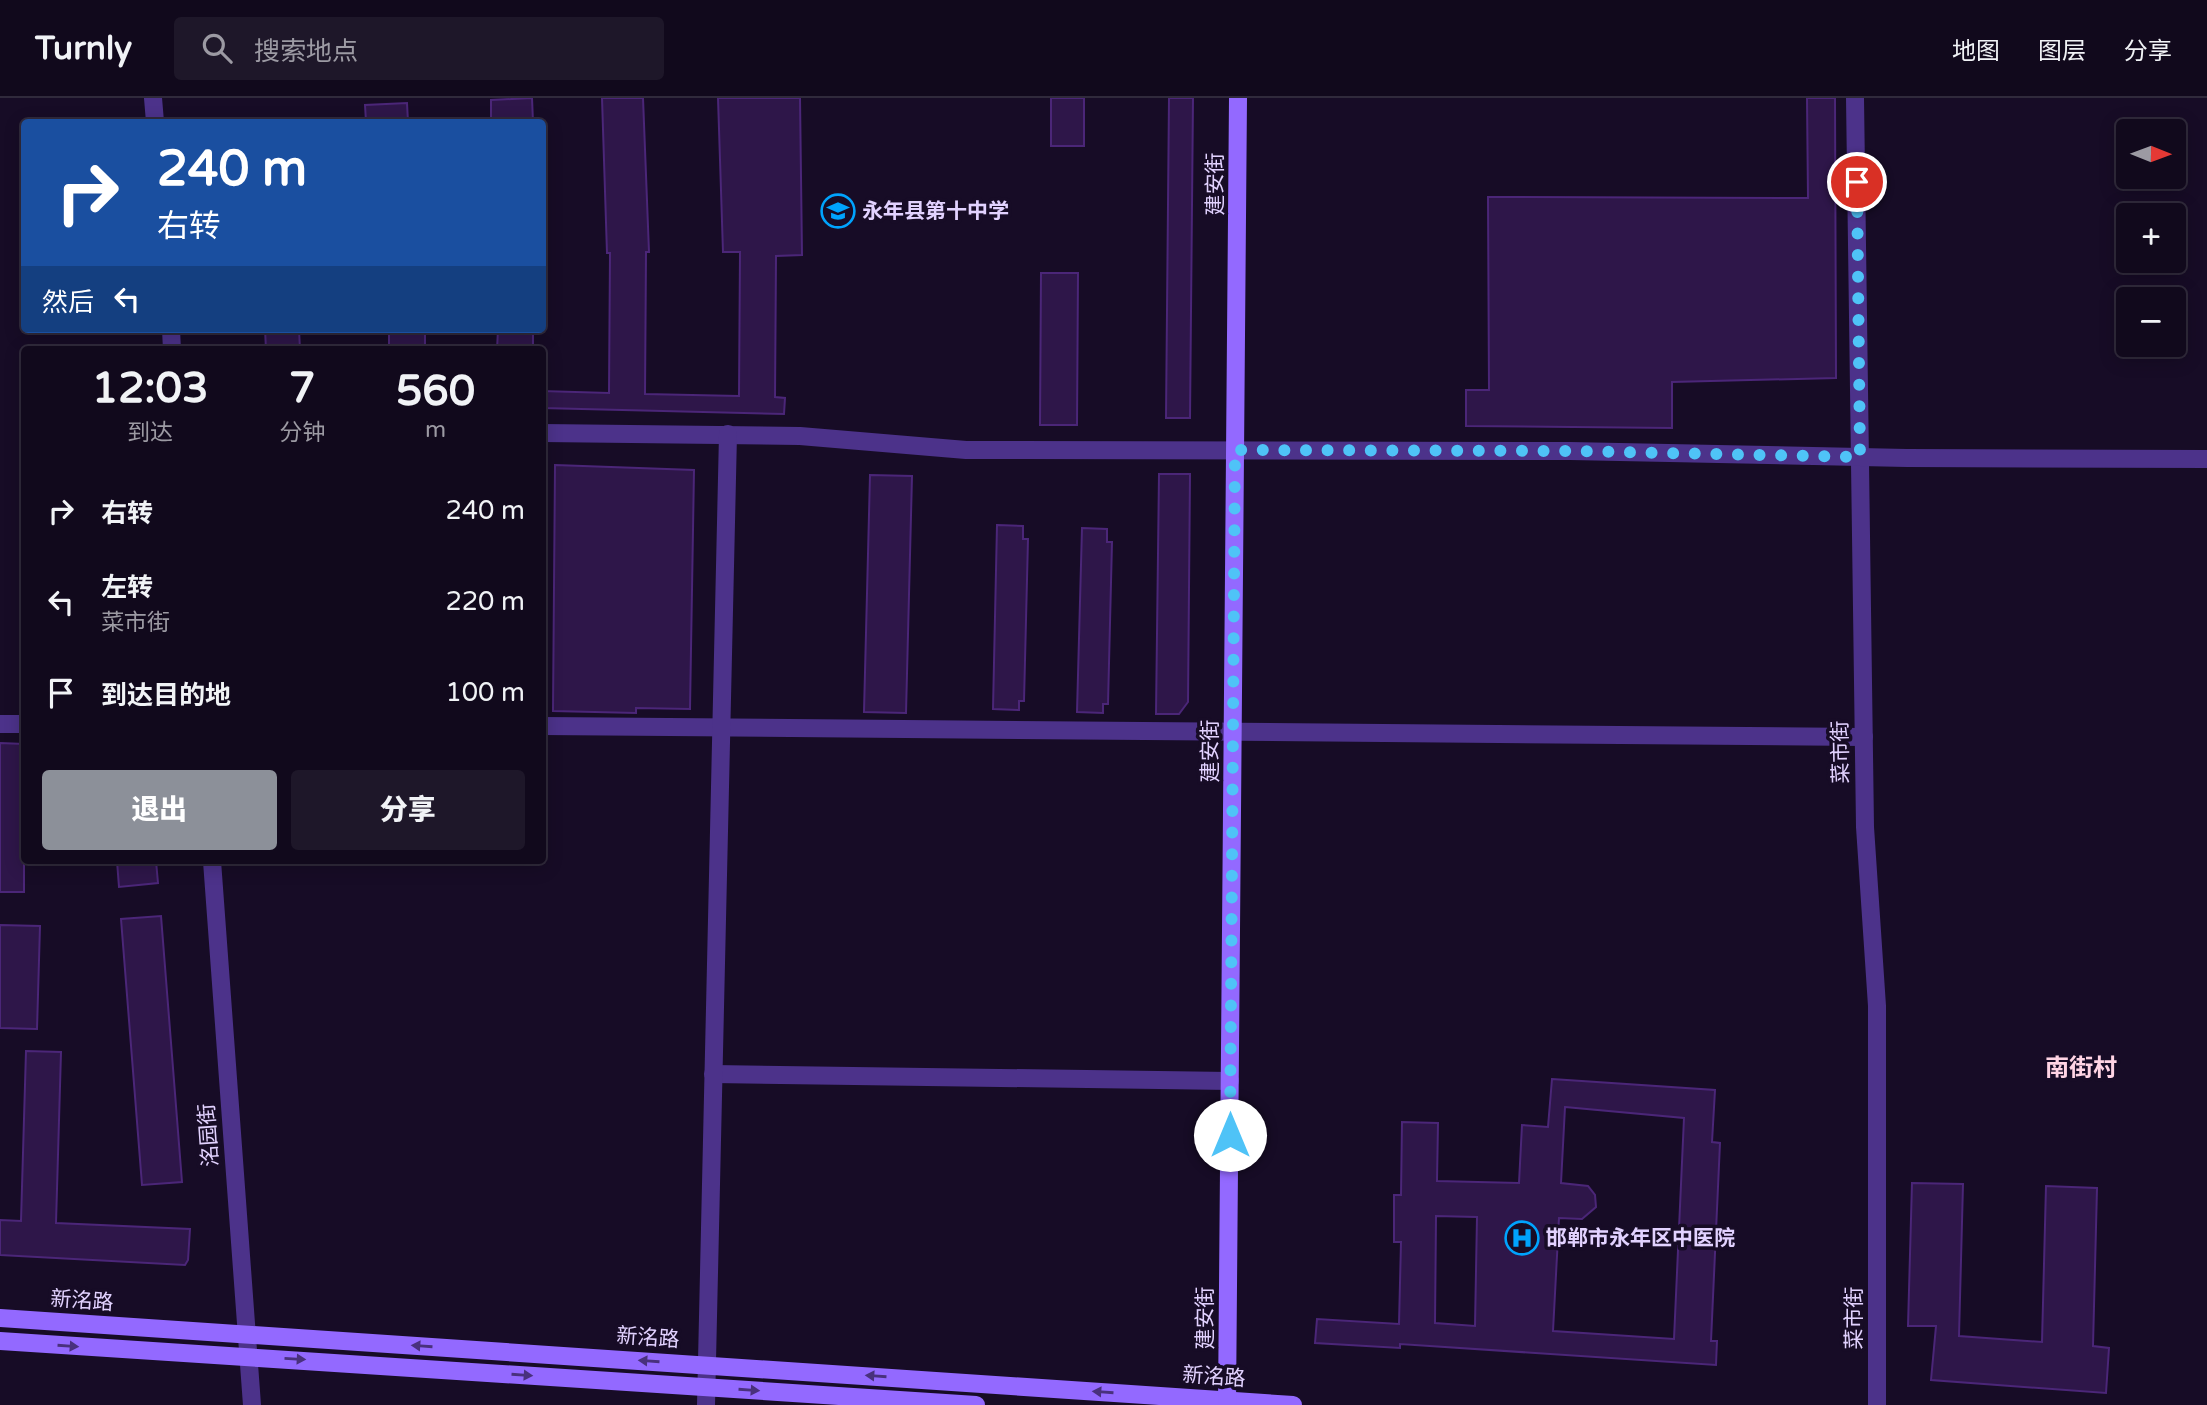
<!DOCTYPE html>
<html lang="zh">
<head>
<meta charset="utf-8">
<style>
  body { margin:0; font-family:"Varela Round","Noto Sans SC",sans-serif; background:#1e1729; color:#f1f3f6; height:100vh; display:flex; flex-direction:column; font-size:26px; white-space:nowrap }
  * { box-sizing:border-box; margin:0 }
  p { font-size:23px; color:#9c9aa3 }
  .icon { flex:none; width:38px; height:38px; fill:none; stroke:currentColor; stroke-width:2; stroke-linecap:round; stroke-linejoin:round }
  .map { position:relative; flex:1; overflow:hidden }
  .drawer { position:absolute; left:21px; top:248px; width:525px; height:518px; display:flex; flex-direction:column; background:#11091c; border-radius:7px; box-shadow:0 4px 18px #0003,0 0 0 2px #302a3b }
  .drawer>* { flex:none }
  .banner { position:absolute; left:21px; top:21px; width:525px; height:214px; border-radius:7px; box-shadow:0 4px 18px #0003,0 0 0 2px #302a3b; background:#1a4fa0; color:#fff; overflow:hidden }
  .needle { width:46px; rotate:91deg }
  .fabs { position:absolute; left:2116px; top:21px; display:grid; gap:14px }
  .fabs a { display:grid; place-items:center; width:70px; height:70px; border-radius:7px; background:#11091c; box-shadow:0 4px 18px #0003,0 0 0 2px #302a3b; font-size:35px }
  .pin { position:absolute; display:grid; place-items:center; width:60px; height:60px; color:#fff; margin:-30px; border:4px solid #fff; border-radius:50%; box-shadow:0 2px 7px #0007 }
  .me { position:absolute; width:77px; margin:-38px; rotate:0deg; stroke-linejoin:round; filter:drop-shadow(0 0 5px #0008) }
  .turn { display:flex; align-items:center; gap:24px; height:147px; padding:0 21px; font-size:32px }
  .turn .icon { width:91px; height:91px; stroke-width:2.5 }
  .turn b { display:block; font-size:49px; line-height:60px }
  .then { display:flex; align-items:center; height:66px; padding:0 21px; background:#0003; gap:14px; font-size:26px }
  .eta { display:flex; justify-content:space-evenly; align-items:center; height:119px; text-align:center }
  .eta b { font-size:42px; font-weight:800; line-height:49px }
  .cta { display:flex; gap:14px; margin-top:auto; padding:14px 21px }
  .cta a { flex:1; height:80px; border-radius:7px; background:#8c9099; color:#fff; font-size:28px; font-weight:800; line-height:80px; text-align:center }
  .cta a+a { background:#1e1729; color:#f1f3f6 }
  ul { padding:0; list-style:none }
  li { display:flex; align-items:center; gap:21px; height:91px; padding:0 21px }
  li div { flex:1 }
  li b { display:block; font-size:26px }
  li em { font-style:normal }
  header { display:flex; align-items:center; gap:42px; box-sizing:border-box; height:98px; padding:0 35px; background:#11091c; border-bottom:2px solid #302a3b }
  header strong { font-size:33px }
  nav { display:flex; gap:38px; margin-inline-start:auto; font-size:24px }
  .search { width:490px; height:63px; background:#1e1729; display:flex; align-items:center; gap:18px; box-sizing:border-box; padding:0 24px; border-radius:7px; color:#9c9aa3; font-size:26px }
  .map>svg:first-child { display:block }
  .building { fill:#2e1649; stroke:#4b2678; stroke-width:2; fill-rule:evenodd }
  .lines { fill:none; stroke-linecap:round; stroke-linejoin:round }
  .minor { stroke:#4c328a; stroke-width:18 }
  .tertiary { stroke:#4c328a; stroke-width:18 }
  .secondary { stroke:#9369ff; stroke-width:18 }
  .oneway { fill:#49317d }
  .route { stroke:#4fc3f7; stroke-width:12; stroke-dasharray:0 21.6 }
  .labels { text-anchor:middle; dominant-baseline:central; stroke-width:7; stroke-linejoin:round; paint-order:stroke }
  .street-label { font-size:21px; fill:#e2d2ff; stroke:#170c26 }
  .poi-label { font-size:21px; font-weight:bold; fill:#e2d2ff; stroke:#170c26; text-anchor:start }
  .quarter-label { font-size:24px; font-weight:bold; fill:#ffd4e4; stroke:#170c26 }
</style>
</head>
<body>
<header>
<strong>Turnly</strong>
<div class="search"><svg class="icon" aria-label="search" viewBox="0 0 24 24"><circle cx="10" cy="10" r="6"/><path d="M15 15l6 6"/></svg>搜索地点</div>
<nav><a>地图</a><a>图层</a><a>分享</a></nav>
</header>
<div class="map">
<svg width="2207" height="1307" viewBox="0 0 2207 1307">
  <rect width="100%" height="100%" fill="#170c26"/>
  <g class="building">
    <path d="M532,0l1,24h-42v-22z"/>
    <path d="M602,0h41l6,154h-3l-1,142 94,2 1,-144h-17l-5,-154h82l2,157 -26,1 -1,141 10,1 -1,16 -242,-6v-17l67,2 1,-140h-3z"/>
    <rect x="1051" y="0" width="33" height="48"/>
    <path d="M1169,0h24l-3,320h-24z"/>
    <path d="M1807,0h28l1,280 -164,4v46l-206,-2v-36h23l-1,-193 320,1z"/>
    <path d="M407,5l1,19h-42l-1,-17z"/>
    <path d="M1041,175h37l-1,152h-37z"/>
    <path d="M265,231h34l1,21h-34z"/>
    <rect x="389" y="231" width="36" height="21"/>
    <path d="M498,231h35v21h-36z"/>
    <path d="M555,367l139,5 -4,239 -54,-1v5l-83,-2z"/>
    <path d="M1159,376h31l-2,228 -9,12h-23z"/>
    <path d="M870,377l42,1 -6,237 -42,-1z"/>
    <path d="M997,427l26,1v13h5l-4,162h-5v9l-26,-1z"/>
    <path d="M1082,430l25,1v13h5l-4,162h-5v9l-26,-1z"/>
    <path d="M0,645l24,1v148h-24z"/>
    <path d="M117,763h39l2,22 -39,4z"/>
    <path d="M161,818l21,266 -40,3 -21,-266z"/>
    <path d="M0,827l40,1 -3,103 -37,-1z"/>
    <path d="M26,953l35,1 -5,171 134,6 -2,31 -3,5 -185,-10v-35l21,1z"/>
    <path d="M1552,981l163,11 -3,52 8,1 -9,198h6l-1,24 -316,-21v4l-85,-5 2,-24 82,5 2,-82h-7v-47h7l1,-73 36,1 -1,58 82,2 3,-58 26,2zM1565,1009l119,11 -10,221 -121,-8 6,-113 23,1 14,-12 -1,-12 -7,-9 -27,-3zM1436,1118l41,1 -2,109 -40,-3z"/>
    <path d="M1912,1085l51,1 -4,152 83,6 4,-156 51,2 -4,158 16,2 -3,45 -175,-13 5,-54h-28z"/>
  </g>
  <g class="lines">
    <g class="minor">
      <path d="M0,626h24"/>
      <path d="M542,628l1322,11"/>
      <path d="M713,976l517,7"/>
    </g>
    <g class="tertiary">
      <path d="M153,0l2,24"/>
      <path d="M1855,0l10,729 12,179v399"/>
      <path d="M171,231l1,21"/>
      <path d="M542,335l258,3 166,14 604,1 337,7 300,1"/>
      <path d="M212,763l40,544"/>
      <path d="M706,1307l22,-971"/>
    </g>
    <g class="secondary">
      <path d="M0,1220l1293,87"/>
      <path d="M0,1243l976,64"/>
      <path d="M1227,1307l11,-1307"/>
    </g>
  </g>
  <defs><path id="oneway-solid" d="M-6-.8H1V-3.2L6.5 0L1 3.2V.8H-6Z" transform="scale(1.75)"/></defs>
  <g class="oneway">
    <use href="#oneway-solid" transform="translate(68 1248) rotate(4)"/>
    <use href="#oneway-solid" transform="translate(422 1248) rotate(-176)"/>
    <use href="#oneway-solid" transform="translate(295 1261) rotate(3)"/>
    <use href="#oneway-solid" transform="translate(649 1263) rotate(-176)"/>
    <use href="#oneway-solid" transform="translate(522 1277) rotate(4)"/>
    <use href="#oneway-solid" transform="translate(876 1278) rotate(-176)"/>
    <use href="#oneway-solid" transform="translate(749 1292) rotate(4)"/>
    <use href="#oneway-solid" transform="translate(1103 1294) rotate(-176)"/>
  </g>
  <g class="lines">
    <path class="route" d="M1230,1037l5,-685 335,1 290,6 -3,-275"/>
  </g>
  <defs>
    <symbol id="school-ring" viewBox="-11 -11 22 22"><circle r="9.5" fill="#170c26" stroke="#00a3fd" stroke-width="1.5"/><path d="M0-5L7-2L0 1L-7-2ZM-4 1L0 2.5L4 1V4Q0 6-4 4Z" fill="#00a3fd"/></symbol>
    <symbol id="hospital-ring" viewBox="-11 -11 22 22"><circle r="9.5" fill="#170c26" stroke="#00a3fd" stroke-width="1.5"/><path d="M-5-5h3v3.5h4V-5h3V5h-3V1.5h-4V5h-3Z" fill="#00a3fd"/></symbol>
  </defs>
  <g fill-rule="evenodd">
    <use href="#school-ring" x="819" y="94" width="38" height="38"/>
    <use href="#hospital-ring" x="1503" y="1121" width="38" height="38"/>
  </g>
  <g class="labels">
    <g class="street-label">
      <text transform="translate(1215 86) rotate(-90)">建安街</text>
      <text transform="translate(1210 653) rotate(-90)">建安街</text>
      <text transform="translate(1841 654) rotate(-91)">菜市街</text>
      <text transform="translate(209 1037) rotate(-94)">洺园街</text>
      <text transform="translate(82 1203) rotate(4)">新洺路</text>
      <text transform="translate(1205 1220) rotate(-90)">建安街</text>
      <text transform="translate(1854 1220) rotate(-90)">菜市街</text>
      <text transform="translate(648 1240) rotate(4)">新洺路</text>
      <text transform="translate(1214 1279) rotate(4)">新洺路</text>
    </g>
    <g class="poi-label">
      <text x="862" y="113">永年县第十中学</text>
      <text x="1546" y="1140">邯郸市永年区中医院</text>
    </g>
    <g class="quarter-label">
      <text x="2081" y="970">南街村</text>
    </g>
  </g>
</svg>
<div class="fabs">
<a><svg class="needle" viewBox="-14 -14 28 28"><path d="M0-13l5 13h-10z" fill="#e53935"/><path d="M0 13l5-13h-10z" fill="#9c9aa3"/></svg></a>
<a>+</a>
<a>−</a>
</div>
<div class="pin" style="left:1857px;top:84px;background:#d93025"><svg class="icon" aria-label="arrive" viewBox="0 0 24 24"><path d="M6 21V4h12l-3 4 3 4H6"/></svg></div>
<svg class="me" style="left:1230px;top:1037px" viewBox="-20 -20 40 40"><circle r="19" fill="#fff"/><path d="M0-13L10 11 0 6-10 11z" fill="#4fc3f7"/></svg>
<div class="banner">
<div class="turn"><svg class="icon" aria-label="right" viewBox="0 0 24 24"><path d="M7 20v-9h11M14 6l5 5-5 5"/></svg><div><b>240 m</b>右转</div></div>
<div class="then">然后<svg class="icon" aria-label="left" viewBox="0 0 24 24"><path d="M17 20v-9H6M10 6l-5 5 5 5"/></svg></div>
</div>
<section class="drawer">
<div class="eta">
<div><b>12:03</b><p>到达</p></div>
<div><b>7</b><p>分钟</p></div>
<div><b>560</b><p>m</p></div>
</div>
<ul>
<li><svg class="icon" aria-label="right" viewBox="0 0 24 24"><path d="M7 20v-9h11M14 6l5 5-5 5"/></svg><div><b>右转</b></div><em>240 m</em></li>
<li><svg class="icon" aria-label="left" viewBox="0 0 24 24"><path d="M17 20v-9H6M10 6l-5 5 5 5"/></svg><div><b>左转</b><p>菜市街</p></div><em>220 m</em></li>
<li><svg class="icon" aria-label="arrive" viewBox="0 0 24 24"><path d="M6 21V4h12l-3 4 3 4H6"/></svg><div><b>到达目的地</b></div><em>100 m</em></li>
</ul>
<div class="cta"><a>退出</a><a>分享</a></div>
</section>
</div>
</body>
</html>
